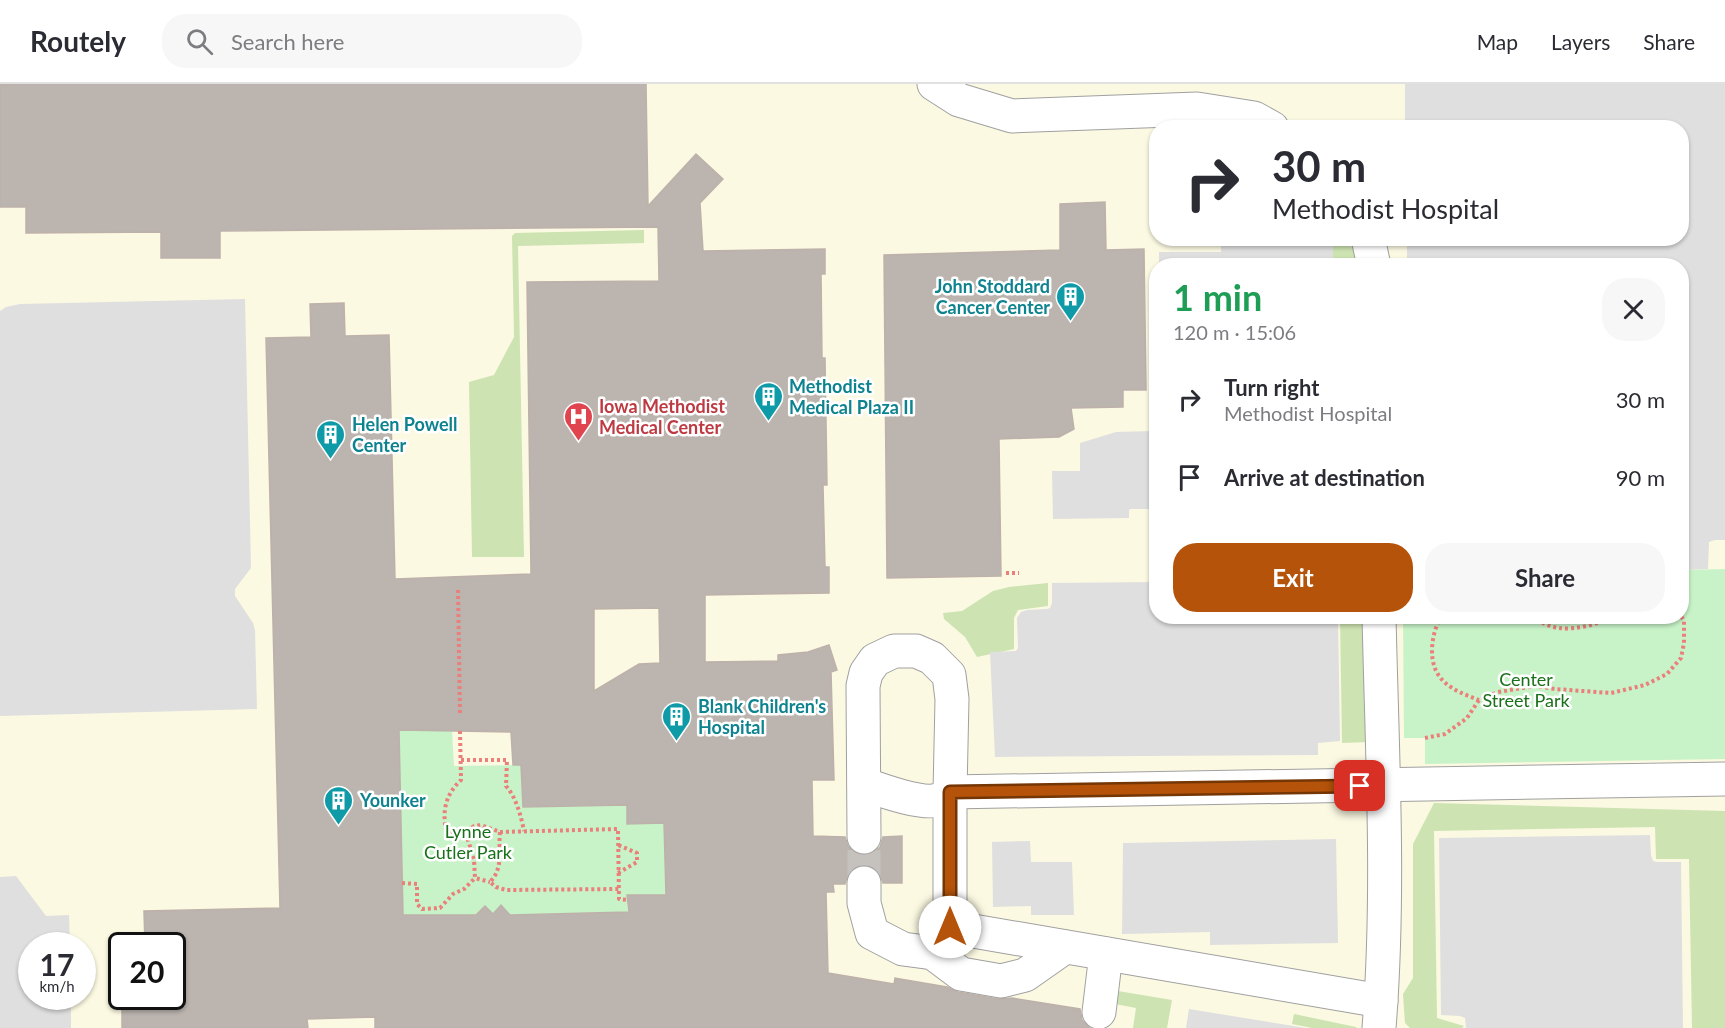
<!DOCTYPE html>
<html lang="en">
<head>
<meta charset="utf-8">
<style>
  body { margin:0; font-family:Lato,sans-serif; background:#f7f7f7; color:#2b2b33; height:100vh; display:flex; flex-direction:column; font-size:22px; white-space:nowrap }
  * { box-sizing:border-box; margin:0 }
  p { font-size:20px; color:#7c7c81 }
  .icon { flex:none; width:33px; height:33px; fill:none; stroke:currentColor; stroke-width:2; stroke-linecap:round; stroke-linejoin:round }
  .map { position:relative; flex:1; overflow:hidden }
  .details { position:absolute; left:1149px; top:174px; width:540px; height:366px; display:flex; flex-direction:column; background:#fff; border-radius:24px; box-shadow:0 2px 4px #0004 }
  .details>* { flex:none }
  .hud { position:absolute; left:1149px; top:36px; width:540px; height:126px; border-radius:24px; box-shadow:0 2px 4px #0004; background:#fff; color:#2b2b33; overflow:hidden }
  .speed { position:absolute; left:18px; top:848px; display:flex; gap:12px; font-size:30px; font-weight:700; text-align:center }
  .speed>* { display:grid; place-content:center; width:78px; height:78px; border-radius:50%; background:#fff; box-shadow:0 2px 4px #0004; line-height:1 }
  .speed small { font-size:15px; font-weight:400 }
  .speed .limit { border:3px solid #111; border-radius:9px; background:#fff; color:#111 }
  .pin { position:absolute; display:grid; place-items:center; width:51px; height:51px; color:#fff; margin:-26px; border-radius:12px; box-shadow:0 3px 9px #0006 }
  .me { position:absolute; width:66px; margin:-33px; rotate:0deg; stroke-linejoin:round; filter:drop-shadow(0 0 4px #0008) }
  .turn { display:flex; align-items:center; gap:21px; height:126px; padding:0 24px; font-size:27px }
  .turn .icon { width:78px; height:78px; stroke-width:2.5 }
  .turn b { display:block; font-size:42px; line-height:51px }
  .round { display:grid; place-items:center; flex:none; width:63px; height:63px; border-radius:24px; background:#f7f7f7 }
  .headline { display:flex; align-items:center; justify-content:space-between; height:102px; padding:0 24px }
  h1 { font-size:36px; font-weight:700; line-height:45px; color:#1e9e55 }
  .button { display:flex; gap:12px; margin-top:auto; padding:12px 24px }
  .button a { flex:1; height:69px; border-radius:24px; background:#b45309; color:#fff; font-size:24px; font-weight:700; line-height:69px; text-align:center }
  .button a+a { background:#f7f7f7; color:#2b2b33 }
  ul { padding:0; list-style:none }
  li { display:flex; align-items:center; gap:18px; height:78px; padding:0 24px }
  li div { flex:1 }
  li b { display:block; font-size:22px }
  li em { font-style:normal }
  header { display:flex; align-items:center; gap:36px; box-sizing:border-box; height:84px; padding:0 30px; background:#fff; border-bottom:2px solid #e1e1e2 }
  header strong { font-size:28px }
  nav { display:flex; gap:33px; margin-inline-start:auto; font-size:21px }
  .search { width:420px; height:54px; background:#f7f7f7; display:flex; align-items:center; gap:15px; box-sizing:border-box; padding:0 21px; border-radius:24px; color:#7c7c81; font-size:22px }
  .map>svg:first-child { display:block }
  .education { fill:#fbf9e2; fill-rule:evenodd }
  .grass { fill:#cde3b2 }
  .park { fill:#c8f3c8 }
  .parking { fill:#dfdfdf }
  .building { fill:#bbb4af; stroke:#beb1aa; stroke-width:1.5; fill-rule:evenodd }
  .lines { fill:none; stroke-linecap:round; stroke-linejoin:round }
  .minor-tunnel { stroke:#c5c2be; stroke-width:33; stroke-dasharray:33 16; stroke-linecap:butt }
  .minor-casing { stroke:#a0a0a0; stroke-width:35 }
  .path { stroke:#ea7f7b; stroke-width:4; stroke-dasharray:3 3; stroke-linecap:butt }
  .minor { stroke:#fff; stroke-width:33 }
  .route-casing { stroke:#753606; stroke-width:15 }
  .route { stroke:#b45309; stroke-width:10 }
  .labels { text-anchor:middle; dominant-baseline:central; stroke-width:5; stroke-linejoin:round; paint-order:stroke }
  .culture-label { font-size:18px; font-weight:bold; fill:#0d838f; stroke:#fff; text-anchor:start }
  .health-label { font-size:18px; font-weight:bold; fill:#be3a42; stroke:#fff; text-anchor:start }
  .park-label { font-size:18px; fill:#187119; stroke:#fff }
</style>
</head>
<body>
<header>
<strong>Routely</strong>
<div class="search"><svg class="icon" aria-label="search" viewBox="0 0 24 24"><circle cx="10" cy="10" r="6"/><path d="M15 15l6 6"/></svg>Search here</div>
<nav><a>Map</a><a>Layers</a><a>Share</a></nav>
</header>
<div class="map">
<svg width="1725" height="944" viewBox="0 0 1725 944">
  <rect width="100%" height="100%" fill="#eeebe6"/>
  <path class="education" d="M0,0h1725v944h-1725zM1156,44h526v110h-526zM1156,182h526v350h-526zM32,861h50v51h-50zM122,861h50v51h-50z"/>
  <g class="grass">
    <path d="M644,146v13l-126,3 6,311h-52l-3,-175 25,-7 20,-38 -2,-101 3,-3z"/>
    <path d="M1333,155h19l9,26h-28z"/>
    <path d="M1048,499v23l-30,4 -4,8v31l-37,8 -12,-20 -21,-18 -1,-6 19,-2 31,-20 16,-4z"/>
    <path d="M1340,533h27l2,125 -27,1z"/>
    <path d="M1434,719l291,8v217h-33l-3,-169h-33l-1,-32 -221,4 3,187 27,8 -2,2h-52l-5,-5 -2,-29 10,-16v-134z"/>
    <path d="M1118,907l54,9 -5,28h-34l3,-20 -21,-4z"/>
    <path d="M1294,930l62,13 1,1h-45l-20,-4z"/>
  </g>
  <g class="park">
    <path d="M1725,485v190l-300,5v-26h-21l-1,-121 279,-1v-46z"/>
    <path d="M399,646l53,1 2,35 67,-1 2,42 104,-2 1,19 36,-1 2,72h-39l1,17 -118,3 -9,-10 -8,9 -8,-8 -9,9h-73z"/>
  </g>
  <g class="parking">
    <path d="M1405,0h320v456h-10l-6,2 -1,27 -26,1v-304l-275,-1v-26l275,-1v-110l-277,-1z"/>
    <path d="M1221,155h112v26h-174v-13h62z"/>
    <path d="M245,215l6,269 -16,21v7l18,27 2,7 2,79 -257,7v-405l6,-4 14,-3z"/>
    <path d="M1152,347l1,78h-22l-2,1v8l-76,1 -1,-48h28v-28l36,-11z"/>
    <path d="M1156,498v34l182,1 2,124 -22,2v12l-323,2 -5,-105 26,-1 2,-3 -1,-30 4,-6 6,-2 20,-1 3,-1 2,-5v-20z"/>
    <path d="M1650,751l1,20 2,6 4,1h24l2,166h-217l-1,-10 -5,-2 -19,-1 -2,-177z"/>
    <path d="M1336,755l2,104 -128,2v-13l-88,2 1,-91z"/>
    <path d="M1030,757l1,21h41l2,53h-43v-9l-38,1 -1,-65z"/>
    <path d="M16,792l30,40 23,-1 1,30h-38v51h39v32h-71v-151z"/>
    <path d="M1189,925l86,14 31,5h-120z"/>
  </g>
  <g class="building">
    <path d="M0,0h646l2,122 48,-52 27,25 -23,24 3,48 122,-2v25h-4l1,84h3l2,127h-4l2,82h4v26l-124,2v67l73,-1v-6l30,-3 21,-7 8,25 -6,2 3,108h-22l1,56 32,1 3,9 6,7 11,3 8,-3 7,-6 3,-10 19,-1v47h-19l-3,-9 -6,-7 -11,-3 -8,3 -7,6 -3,11h-12l1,8h-8l2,81 66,11 1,-6 52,9 11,5 40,7 14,-1 68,11 2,11 8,8h-715v-11l-68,2 1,9h-186v-32h50v-51h-27l-1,-34 136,-3 -14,-570 45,-1 -1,-33 34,-1 1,33 44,-1 6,244 136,-5 -4,-292 132,-1 -1,-54 -438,4v27h-59v-26l-135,1v-26h-26zM659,524l1,55 -21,1 -45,27v-82zM399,646l112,2 2,33h8l2,42 104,-2v19l37,-1 2,72h-39l2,17 -119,3 -9,-10 -8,9 -8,-8 -9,9h-73z"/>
    <path d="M1105,118l1,48 38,-1 2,141h-23v17l-52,1 3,21 -15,8 -60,2 2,137 -114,2 -3,-323 176,-5v-46z"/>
  </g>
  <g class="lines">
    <path class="minor-tunnel" d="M864,799v-46"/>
    <defs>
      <g id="minor">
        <path d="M934,0l25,16 53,16 185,-7 57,9 18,10"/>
        <path d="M1368,154l6,28"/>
        <path d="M864,700c16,6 58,21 74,16 4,-1 8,-5 12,-8l775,-13"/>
        <path d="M864,753l-1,-151 3,-13 9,-13 19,-9h22l16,7 17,17 3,24 -2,93v135l-17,26"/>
        <path d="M864,799v20l8,30 31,16 30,4 28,21 40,7 24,-6 40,-28"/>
        <path d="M950,843l431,74"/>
        <path d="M1099,928l7,-58"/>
        <path d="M1379,944c11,-137 3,-275 0,-412"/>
      </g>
    </defs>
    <use href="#minor" class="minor-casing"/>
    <g class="path">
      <path d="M1006,489h13"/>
      <path d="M458,506l2,125"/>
      <path d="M1442,532c-7,10 -9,21 -10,32 -1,33 20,42 47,52"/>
      <path d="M1532,532c8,6 17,11 27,12 16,2 39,-3 53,-12"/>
      <path d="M460,647l1,49c-15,14 -19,30 -15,50l10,3h9l9,-7 7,-1 19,7 118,-3 1,70 9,1"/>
      <path d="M1425,654l20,-4 22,-16 12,-18 19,-8 37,-6 20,3 56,4 34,-8 22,-11 14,-16 3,-15v-22l-3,-5"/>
      <path d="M461,676h46l-1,26c10,11 15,30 18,45"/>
      <path d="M500,748c-2,18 4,36 -10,50l6,5 10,3 113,-1"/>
      <path d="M466,749l8,27 1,18 15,4"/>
      <path d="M618,789l19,-11v-9l-19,-8"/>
      <path d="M402,799l15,1v20l5,5 18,-1 13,-14 11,-5 11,-11"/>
    </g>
    <use href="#minor" class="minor"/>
  </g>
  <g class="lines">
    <defs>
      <path id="route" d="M950,843v-135l410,-6"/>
    </defs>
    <use href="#route" class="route-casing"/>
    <use href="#route" class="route"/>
  </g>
  <defs>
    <symbol id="building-pin" viewBox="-11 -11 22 30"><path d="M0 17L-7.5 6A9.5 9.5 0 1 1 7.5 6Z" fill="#0f9aa8" stroke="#fff"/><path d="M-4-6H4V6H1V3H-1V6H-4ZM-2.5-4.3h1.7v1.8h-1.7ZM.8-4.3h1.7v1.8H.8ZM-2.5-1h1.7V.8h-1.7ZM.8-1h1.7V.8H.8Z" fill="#fff"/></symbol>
    <symbol id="hospital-pin" viewBox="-11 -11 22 30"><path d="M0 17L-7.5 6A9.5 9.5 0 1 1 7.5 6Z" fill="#e0444e" stroke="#fff"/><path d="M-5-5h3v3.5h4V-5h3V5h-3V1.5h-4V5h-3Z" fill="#fff"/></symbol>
  </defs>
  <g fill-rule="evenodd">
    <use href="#building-pin" x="1054" y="196" width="33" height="45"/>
    <use href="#building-pin" x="752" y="296" width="33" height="45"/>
    <use href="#hospital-pin" x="562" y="316" width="33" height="45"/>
    <use href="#building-pin" x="314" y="334" width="33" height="45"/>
    <use href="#building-pin" x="660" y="616" width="33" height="45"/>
    <use href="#building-pin" x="322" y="700" width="33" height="45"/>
  </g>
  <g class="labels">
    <g class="culture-label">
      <text x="1050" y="202" text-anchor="end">John Stoddard<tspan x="1050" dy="21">Cancer Center</tspan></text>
      <text x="789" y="302">Methodist<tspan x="789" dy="21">Medical Plaza II</tspan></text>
      <text x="352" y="340">Helen Powell<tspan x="352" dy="21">Center</tspan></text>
      <text x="698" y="622">Blank Children's<tspan x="698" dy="21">Hospital</tspan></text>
      <text x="360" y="716">Younker</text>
    </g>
    <g class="health-label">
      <text x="599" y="322">Iowa Methodist<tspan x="599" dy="21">Medical Center</tspan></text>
    </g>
    <g class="park-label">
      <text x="1526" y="595">Center<tspan x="1526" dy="21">Street Park</tspan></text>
      <text x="468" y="747">Lynne<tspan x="468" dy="21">Cutler Park</tspan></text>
    </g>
  </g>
</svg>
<div class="speed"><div>17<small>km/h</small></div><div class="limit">20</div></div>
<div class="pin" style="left:1360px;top:702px;background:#d93025"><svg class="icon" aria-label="arrive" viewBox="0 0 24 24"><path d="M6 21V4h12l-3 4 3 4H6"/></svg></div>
<svg class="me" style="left:950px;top:843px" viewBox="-20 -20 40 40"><circle r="19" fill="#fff"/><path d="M0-13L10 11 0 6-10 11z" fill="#b45309"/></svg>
<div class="hud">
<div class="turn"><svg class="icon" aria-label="right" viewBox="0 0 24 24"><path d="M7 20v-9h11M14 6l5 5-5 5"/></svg><div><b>30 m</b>Methodist Hospital</div></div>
</div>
<section class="details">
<div class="headline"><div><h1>1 min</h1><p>120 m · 15:06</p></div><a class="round"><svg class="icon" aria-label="close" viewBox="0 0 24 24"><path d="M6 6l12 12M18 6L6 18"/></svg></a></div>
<ul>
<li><svg class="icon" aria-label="right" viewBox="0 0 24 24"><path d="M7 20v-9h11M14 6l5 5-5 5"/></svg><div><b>Turn right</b><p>Methodist Hospital</p></div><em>30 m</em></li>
<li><svg class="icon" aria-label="arrive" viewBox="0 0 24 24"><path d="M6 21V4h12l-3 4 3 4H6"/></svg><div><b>Arrive at destination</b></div><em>90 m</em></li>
</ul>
<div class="button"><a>Exit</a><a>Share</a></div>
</section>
</div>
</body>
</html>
